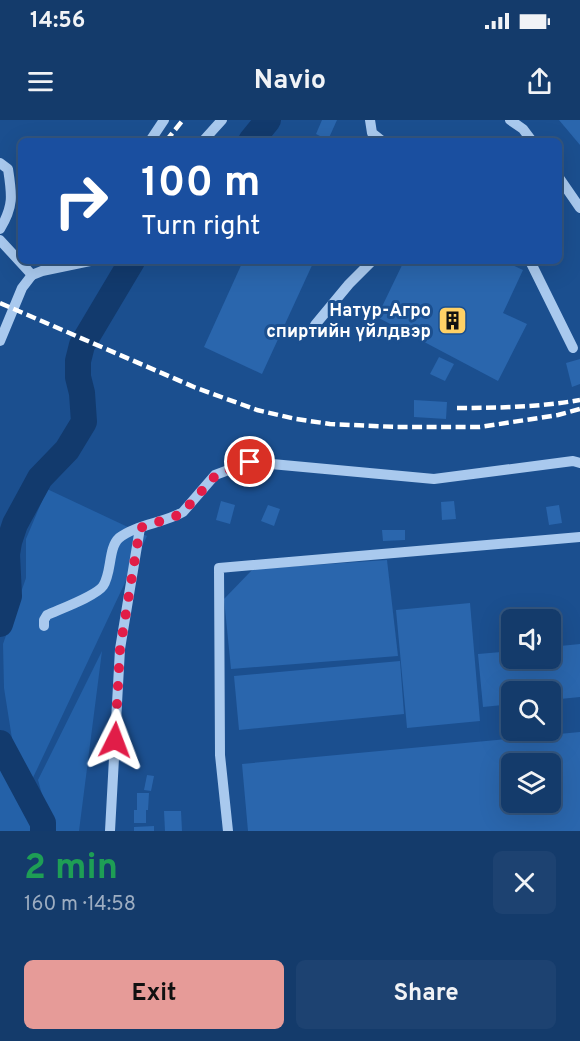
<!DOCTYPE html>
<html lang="en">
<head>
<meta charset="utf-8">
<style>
  body { margin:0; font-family:Overpass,sans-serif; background:#1d4271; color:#f1f3f6; height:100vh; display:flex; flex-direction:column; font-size:22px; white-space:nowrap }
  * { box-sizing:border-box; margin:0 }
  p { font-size:20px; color:#9dadc1 }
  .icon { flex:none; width:33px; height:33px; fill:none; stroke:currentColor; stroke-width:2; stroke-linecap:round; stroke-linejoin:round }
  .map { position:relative; height:711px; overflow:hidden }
  .sheet { display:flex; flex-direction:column; background:#143b6b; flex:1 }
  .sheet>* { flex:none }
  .top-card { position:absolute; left:18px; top:18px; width:544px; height:126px; border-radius:9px; box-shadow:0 6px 24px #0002,0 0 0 2px #33557e; background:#1a4fa0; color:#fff; overflow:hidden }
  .controls { position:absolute; left:501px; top:489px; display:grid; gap:12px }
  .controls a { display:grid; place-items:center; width:60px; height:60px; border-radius:9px; background:#143b6b; box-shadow:0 6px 24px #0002,0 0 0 2px #33557e; font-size:30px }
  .pin { position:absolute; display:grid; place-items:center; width:51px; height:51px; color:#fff; margin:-26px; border:3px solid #fff; border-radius:50%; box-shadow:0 2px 6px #0007 }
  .me { position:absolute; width:66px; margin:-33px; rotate:3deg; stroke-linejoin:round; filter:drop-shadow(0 0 4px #0008) }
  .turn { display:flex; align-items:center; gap:21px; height:126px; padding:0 24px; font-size:27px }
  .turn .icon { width:78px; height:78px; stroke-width:2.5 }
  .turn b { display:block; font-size:42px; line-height:51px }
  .round { display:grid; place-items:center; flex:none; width:63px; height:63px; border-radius:9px; background:#1d4271 }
  .summary { display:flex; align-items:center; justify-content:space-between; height:102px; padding:0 24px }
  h1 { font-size:36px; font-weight:700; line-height:45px; color:#1e9e55 }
  .button { display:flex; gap:12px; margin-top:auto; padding:12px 24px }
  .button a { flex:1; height:69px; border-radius:9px; background:#e69b98; color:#111; font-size:24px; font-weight:700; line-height:69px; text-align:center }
  .button a+a { background:#1d4271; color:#f1f3f6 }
  .status { display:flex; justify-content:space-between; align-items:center; height:42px; padding:0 30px; background:#143b6b; direction:ltr }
  .status svg { height:16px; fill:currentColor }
  header { display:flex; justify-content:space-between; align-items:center; height:78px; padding:0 24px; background:#143b6b; font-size:27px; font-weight:700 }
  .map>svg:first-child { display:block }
  .green { fill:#2461a8 }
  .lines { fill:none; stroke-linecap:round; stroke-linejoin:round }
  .river { stroke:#123a6d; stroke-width:26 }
  .building { fill:#2a66ad; fill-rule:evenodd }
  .minor { stroke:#a9c9ee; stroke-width:10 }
  .rail { stroke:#fff; stroke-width:4.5; stroke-dasharray:10 4.5; stroke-linecap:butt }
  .route { stroke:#e11d48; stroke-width:10; stroke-dasharray:0 18 }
  .labels { text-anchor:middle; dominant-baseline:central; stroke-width:6; stroke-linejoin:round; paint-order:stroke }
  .poi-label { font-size:18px; font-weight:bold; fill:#fff; stroke:#1b4f8f; text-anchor:end }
</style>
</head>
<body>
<div class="status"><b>14:56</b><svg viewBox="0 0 49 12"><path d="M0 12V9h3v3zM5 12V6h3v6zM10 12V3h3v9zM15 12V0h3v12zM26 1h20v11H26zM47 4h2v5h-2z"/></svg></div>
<header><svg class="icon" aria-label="menu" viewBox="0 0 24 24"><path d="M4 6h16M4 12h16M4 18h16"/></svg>Navio<svg class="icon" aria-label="share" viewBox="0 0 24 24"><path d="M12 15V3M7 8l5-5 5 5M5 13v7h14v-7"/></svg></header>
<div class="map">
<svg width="580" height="711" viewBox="0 0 580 711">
  <rect width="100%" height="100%" fill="#1b4f8f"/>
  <g class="green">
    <path d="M47,369l100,47 -117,248 -17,-39 -9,-57 -1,-44 23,-66v-39z"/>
    <path d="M102,531l-23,180h-32l1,-15 -10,-36z"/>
    <path d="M0,647l33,59v5h-33z"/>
  </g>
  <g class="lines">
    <g class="river">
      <path d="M251,21l17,-21"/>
      <path d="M0,504l9,-28 -2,-42 2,-12 6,-18 25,-46 27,-28 17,-28 -2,-29 -4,-16v-16l4,-16 50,-84"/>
      <path d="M0,623l43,80v8"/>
    </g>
  </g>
  <g class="building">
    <path d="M322,0h15l-9,20 -12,-6z"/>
    <path d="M559,0h21v25z"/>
    <path d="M243,141h71l-52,113 -58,-27z"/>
    <path d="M404,141h100l19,9 -20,43 24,11 -29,57 -121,-64z"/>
    <path d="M439,237l15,7 -9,17 -15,-7z"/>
    <path d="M580,239v25l-8,3 -6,-24z"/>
    <path d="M414,280l33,2 -1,17 -32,-2z"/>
    <path d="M221,381l14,4 -5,19 -14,-4z"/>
    <path d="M454,381l2,18 -14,1 -1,-18z"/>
    <path d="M268,385l12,4 -6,17 -13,-5z"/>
    <path d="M559,385l3,18 -13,2 -3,-18z"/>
    <path d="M382,410h23v10l-22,1z"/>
    <path d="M387,440l11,96 -167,13 -7,-70 29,-30z"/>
    <path d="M470,483l10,118 -73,7 -11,-118z"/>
    <path d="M580,524v53l-30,3v-8h-38v12l-29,3 -5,-53 34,-3v7h38v-11z"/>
    <path d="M400,541l4,53 -165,16 -5,-54z"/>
    <path d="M580,612v99h-332l-6,-67zM512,644h38v38h-38z"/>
    <path d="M147,655l7,1 -3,15 -7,-1z"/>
    <path d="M137,673h12l-1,17h-2v13h-12v-13h3z"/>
    <path d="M164,691h17l1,20h-17z"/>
    <path d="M154,706v5h-20v-4z"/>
  </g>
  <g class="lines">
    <g class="minor">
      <path d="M370,0l2,13 10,8"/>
      <path d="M510,0l13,9 9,12"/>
      <path d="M150,21l14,-21"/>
      <path d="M203,21l19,-21"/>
      <path d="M0,43l8,6c4,26 6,37 -8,60"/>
      <path d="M560,59l20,29"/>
      <path d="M0,120l32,35 10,-4 48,-10"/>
      <path d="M530,141l43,87"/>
      <path d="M315,205l34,-41 23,-23"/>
      <path d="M0,221l22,-53 10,-13"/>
      <path d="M44,506v-6l3,-5c13,-6 49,-19 56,-29 9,-13 5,-38 16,-48 16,-13 45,-15 64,-26l32,-37 35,-13 184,17 139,-18 7,2"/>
      <path d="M110,711l10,-182 20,-121"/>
      <path d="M228,711l-8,-76 -1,-187c120,-11 241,-20 361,-31"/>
    </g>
    <g class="rail">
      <path d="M166,21l17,-21"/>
      <path d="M0,183l194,84 63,23 39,9 34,5 67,3h83l78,-12 22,-6"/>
      <path d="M457,288c42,0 82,-1 123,-8"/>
    </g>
  </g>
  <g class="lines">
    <path class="route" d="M115,620l5,-91 20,-121 36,-12 7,-4 33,-37 34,-13"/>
  </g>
  <defs>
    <symbol id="building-square" viewBox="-11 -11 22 22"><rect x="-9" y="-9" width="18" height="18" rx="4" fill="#ffd166" stroke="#1b4f8f"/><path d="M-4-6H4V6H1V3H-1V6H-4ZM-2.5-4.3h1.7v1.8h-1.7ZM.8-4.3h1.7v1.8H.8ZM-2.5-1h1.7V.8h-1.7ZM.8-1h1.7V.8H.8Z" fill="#111"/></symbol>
  </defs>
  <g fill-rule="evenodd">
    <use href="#building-square" x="436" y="184" width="33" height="33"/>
  </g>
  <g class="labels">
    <g class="poi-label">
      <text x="431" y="191">Натур-Агро<tspan x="431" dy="21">спиртийн үйлдвэр</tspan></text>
    </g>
  </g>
</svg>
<div class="controls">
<a><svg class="icon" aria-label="sound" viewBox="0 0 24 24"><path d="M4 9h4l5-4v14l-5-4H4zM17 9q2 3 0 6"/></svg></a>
<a><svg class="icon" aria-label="search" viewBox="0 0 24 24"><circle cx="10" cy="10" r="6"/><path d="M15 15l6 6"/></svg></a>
<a><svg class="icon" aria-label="layers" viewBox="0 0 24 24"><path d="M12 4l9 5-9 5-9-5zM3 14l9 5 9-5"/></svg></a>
</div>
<div class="pin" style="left:250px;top:342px;background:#d93025"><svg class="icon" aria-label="arrive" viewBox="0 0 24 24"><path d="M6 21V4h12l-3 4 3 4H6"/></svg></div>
<svg class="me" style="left:115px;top:620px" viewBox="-20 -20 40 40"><path d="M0-17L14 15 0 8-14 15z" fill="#e11d48" stroke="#fff" stroke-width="4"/></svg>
<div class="top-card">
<div class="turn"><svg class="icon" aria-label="right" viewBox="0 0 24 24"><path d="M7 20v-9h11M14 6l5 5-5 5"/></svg><div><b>100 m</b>Turn right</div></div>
</div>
</div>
<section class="sheet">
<div class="summary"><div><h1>2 min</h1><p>160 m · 14:58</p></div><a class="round"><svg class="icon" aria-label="close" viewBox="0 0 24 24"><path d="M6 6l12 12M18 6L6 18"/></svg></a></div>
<div class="button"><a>Exit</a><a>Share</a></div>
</section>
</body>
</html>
